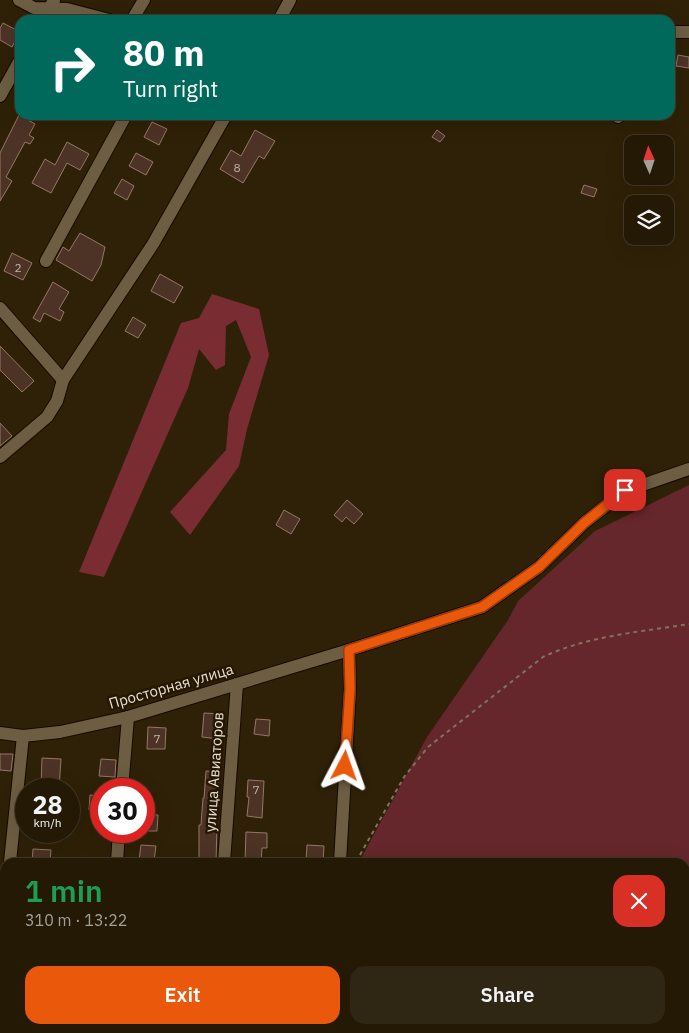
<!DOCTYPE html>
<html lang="en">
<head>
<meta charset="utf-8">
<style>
  body { margin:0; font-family:"IBM Plex Sans",sans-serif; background:#2f2613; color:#f1f3f6; height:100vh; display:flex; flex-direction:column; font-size:19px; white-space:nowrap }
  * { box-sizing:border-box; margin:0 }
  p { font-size:16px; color:#a3a09a }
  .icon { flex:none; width:28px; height:28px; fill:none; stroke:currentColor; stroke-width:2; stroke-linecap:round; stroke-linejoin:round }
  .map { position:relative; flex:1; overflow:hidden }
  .drawer { position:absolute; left:0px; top:858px; width:690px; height:176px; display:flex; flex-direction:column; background:#231905; border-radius:15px 15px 0 0; box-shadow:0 5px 20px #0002,0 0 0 1px #403827 }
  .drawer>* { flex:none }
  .hud { position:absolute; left:15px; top:15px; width:660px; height:105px; border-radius:15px; box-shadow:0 5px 20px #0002,0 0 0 1px #403827; background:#00695c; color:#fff; overflow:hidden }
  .needle { width:32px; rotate:357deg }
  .tools { position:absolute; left:624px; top:135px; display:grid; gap:10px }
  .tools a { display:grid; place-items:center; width:50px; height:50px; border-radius:10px; background:#231905; box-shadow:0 5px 20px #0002,0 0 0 1px #403827; font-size:25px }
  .speed { position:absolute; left:15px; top:778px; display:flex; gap:10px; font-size:25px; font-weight:700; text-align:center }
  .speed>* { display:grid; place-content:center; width:65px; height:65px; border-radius:50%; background:#231905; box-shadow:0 5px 20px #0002,0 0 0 1px #403827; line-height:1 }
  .speed small { font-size:12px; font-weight:400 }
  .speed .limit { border:8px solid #d22; background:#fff; color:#111 }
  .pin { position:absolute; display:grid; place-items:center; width:42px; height:42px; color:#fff; margin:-21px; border-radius:10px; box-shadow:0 2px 8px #0006 }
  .me { position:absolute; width:55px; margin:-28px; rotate:4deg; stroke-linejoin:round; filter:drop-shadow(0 0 4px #0008) }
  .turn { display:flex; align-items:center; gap:18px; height:105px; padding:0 25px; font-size:22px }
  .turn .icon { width:65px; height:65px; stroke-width:2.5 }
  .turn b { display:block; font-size:35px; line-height:42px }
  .round { display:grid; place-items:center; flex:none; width:52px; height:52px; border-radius:15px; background:#2f2613 }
  .overview { display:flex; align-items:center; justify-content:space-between; height:85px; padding:0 25px }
  h1 { font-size:30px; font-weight:600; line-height:38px; color:#1e9e55 }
  .primary-button { display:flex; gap:10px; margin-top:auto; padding:10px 25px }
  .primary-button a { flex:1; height:58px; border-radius:15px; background:#ea580c; color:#fff; font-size:20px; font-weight:600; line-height:58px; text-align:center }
  .primary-button a+a { background:#2f2613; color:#f1f3f6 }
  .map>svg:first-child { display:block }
  .green { fill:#65272b }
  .forest { fill:#792d33 }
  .building { fill:#4d3325; stroke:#957767 }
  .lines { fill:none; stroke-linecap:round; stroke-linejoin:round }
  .minor-casing { stroke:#160a00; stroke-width:14 }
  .path { stroke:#7f735e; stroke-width:2; stroke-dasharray:4 4; stroke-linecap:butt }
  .minor { stroke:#6d5d42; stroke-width:12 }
  .route-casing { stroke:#983908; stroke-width:12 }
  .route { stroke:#ea580c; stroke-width:9 }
  .labels { text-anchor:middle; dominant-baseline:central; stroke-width:5; stroke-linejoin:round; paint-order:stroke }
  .number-label { font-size:12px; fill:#c1b4a5 }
  .street-label { font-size:15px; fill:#e8dfd0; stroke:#251700 }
</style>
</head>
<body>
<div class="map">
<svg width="689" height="1033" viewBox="0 0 689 1033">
  <rect width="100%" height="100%" fill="#2f2107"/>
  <path class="green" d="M689,485v548h-397l2,-4h391v-167h-326l68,-125 81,-117 10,-19 77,-70z"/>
  <path class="forest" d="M212,294l47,15 10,46 -22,74 -8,37 -49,69 -20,-23 56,-62 3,-36 22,-57 -15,-37 -10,6 -1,39 -9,5 -17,-21 -11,39 -84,189 -25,-5 102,-249 18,-5z"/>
  <g class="building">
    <path d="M3,23l17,9 -8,15 -12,-7v-12z"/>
    <path d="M678,55l11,2v11l-13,-2z"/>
    <path d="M19,115l16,9 -6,11 5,3 -4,6 -5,-2 -19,35 6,4 -12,20v-48z"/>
    <path d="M152,122l15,7 -8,16 -15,-8z"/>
    <path d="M255,130l20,11 -11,18 -5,-3 -16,27 -23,-14 11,-19 10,6z"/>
    <path d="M437,130l8,6 -5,6 -8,-5z"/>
    <path d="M67,142l22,12 -9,16 -13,-7 -16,30 -19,-10 13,-24 10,6z"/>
    <path d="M136,153l17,9 -7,13 -17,-9z"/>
    <path d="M122,179l12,7 -7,14 -13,-7z"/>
    <path d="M584,185l13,4 -3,8 -13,-4z"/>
    <path d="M80,233l25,14 -4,18 -9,16 -36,-21 7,-13 6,4z"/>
    <path d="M12,253l20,10 -9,17 -19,-9z"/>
    <path d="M160,274l23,13 -9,16 -23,-12z"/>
    <path d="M53,282l16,10 -10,17 5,3 -4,9 -16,-8 -4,9 -7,-4z"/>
    <path d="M133,317l13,8 -8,13 -13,-7z"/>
    <path d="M0,346l34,35 -12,11 -22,-22z"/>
    <path d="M0,423l12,13 -12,10z"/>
    <path d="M347,500l16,14 -9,10 -8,-7 -4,5 -8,-7z"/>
    <path d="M284,510l16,9 -9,15 -15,-9z"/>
    <path d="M204,713l17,1 -2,25 -17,-2z"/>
    <path d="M256,719l14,1 -1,16 -15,-2z"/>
    <path d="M148,727l18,1 -1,21h-18z"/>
    <path d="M0,754h13l-2,17 -11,-1z"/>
    <path d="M42,758l19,1 -2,30h-18z"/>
    <path d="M101,759l15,1 -1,17 -16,-1z"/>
    <path d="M206,771l13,1 -5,53h3l-1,37h-17v-37h2l2,-27h1z"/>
    <path d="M248,780l16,1 -2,37 -15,-2 2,-19h-2z"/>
    <path d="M90,795l11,1v15l-12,-1z"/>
    <path d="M144,814l14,1 -1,16h-13z"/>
    <path d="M246,832l21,1v15h-5l-1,14h-16z"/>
    <path d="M141,845l15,1 -2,15 -15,-1z"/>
    <path d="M307,845l17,1 -1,16 -17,-1z"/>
    <path d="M33,849l18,1 -1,12h-18z"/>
  </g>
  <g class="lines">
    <defs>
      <g id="minor">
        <path d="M19,0l15,8 33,1 42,11"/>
        <path d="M43,20l11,-20"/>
        <path d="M132,20l12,-20"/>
        <path d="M279,20l11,-20"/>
        <path d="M670,32h19"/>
        <path d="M0,96l20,-36"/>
        <path d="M618,117l1,-2"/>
        <path d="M46,261l80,-146"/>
        <path d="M0,308l63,72"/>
        <path d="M0,457l47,-40 10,-16 6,-21 90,-136 73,-129"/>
        <path d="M0,733l23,3 37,-4 68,-15 221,-67 133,-43 57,-40 45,-44 41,-32 64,-22"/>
        <path d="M122,789l6,-72"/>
        <path d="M10,862l13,-126"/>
        <path d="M117,862l2,-31"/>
        <path d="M224,862l13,-178"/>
        <path d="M340,862l10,-173 -1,-39"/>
        <path d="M0,963l5,-49"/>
        <path d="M103,1033l1,-4"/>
        <path d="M211,1033v-4"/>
      </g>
    </defs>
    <use href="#minor" class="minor-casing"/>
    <g class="path">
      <path d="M356,862l48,-85 24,-30 115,-90c44,-21 97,-25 146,-33"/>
      <path d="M566,1029l2,1"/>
      <path d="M287,1033l2,-4"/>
    </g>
    <use href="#minor" class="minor"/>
  </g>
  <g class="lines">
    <defs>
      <path id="route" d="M345,766l5,-77 -1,-39 133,-43 57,-40 45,-44 41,-33"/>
    </defs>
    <use href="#route" class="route-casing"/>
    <use href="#route" class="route"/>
  </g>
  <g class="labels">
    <g class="number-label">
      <text x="237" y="167">8</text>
      <text x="18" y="267">2</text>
      <text x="157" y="738">7</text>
      <text x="256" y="789">7</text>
    </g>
    <g class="street-label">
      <text transform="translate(171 686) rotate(-16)">Просторная улица</text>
      <text transform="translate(214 772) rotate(-86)">улица Авиаторов</text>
    </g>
  </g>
</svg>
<div class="tools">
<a><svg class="needle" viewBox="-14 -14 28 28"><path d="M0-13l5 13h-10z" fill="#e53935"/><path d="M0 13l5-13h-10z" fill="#a3a09a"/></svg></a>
<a><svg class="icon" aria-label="layers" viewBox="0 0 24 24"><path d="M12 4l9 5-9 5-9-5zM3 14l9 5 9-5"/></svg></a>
</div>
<div class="speed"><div>28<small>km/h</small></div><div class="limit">30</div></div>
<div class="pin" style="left:625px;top:490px;background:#d93025"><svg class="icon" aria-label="arrive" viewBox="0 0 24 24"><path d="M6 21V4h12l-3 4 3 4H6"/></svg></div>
<svg class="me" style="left:345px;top:766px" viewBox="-20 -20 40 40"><path d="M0-17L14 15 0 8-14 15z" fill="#ea580c" stroke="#fff" stroke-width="4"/></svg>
<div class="hud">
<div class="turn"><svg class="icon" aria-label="right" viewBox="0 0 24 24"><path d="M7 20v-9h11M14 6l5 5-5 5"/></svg><div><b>80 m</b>Turn right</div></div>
</div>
<section class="drawer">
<div class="overview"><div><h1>1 min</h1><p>310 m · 13:22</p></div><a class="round" style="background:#d93025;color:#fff"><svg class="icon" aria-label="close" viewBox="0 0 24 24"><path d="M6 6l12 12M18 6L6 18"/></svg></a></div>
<div class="primary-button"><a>Exit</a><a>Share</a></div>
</section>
</div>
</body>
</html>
